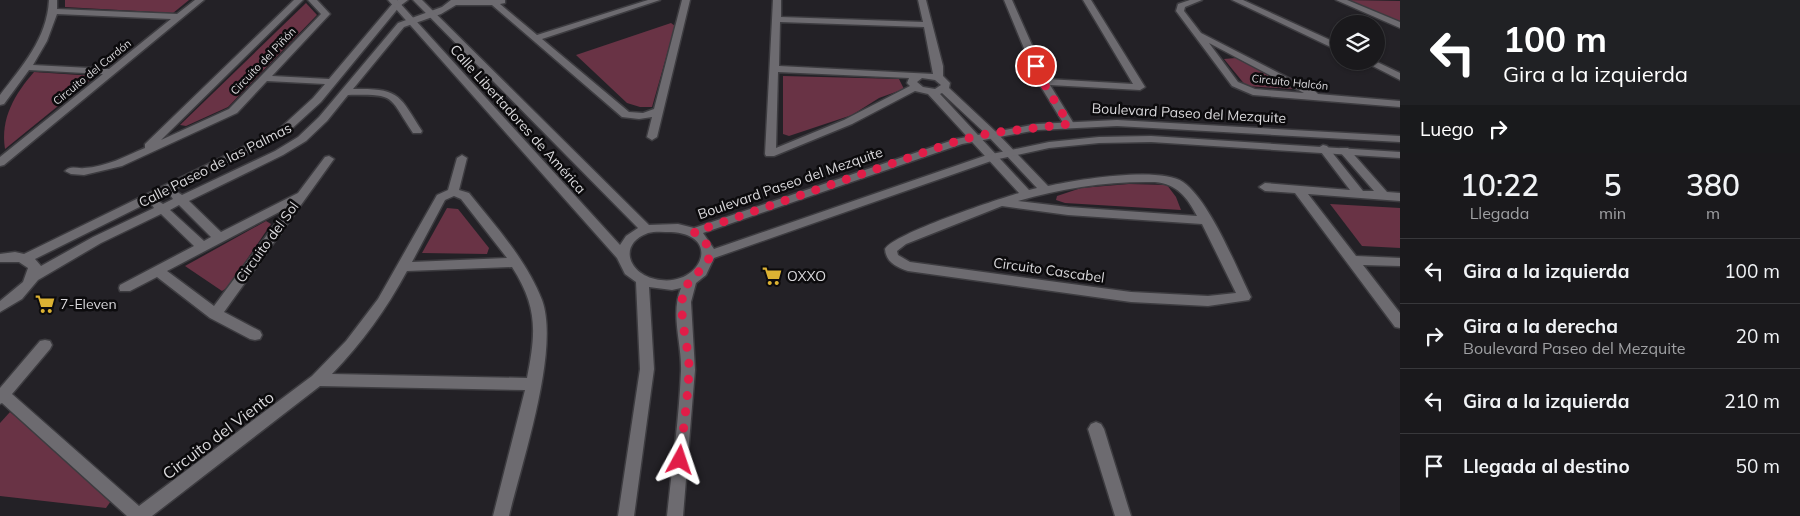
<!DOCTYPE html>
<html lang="es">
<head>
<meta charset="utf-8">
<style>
  body { margin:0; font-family:Mulish,sans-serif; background:#272629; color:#f1f3f6; height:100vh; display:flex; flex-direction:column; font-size:19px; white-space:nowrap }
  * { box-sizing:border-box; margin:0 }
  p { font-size:16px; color:#9fa0a3 }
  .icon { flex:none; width:28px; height:28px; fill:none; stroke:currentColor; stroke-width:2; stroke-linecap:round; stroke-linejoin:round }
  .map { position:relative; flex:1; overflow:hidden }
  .side { display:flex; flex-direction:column; background:#1a191c; width:400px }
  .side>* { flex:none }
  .hud { background:#202124; color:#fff; overflow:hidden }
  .buttons { position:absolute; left:1330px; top:15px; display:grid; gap:10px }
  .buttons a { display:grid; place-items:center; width:55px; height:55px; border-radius:50%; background:#1a191c; box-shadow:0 1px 4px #0004,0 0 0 1px #38383b; font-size:25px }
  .pin { position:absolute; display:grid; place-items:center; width:42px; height:42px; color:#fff; margin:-21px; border:2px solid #fff; border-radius:50%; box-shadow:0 1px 5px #0007 }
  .me { position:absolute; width:55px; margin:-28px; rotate:5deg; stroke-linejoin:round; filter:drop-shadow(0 0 4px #0008) }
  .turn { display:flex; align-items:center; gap:18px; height:105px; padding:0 20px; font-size:22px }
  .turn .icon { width:65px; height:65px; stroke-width:2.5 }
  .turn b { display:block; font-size:35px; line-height:42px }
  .then { display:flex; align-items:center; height:48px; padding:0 20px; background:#0003; gap:10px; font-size:19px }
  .eta { display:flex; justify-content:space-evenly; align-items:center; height:85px; text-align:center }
  .eta b { font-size:30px; font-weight:600; line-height:35px }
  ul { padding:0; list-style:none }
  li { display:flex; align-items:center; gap:15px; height:65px; padding:0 20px; border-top:1px solid #38383b }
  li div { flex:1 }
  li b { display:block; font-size:19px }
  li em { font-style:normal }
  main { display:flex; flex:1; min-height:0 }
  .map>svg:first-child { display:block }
  .green { fill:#693345 }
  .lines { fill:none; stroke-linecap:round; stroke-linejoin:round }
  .minor-casing { stroke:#3d3c40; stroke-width:3 }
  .tertiary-casing { stroke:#3d3c40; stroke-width:3 }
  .minor { fill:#6d6b70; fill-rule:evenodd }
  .tertiary { fill:#6d6b70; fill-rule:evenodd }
  .route { stroke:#e11d48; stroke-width:9; stroke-dasharray:0 16.2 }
  .labels { text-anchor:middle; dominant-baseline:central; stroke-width:5; stroke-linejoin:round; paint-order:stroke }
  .far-street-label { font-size:11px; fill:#dad9dc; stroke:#0c0b0d }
  .street-label { font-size:14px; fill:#dad9dc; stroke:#0c0b0d }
  .poi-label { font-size:14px; fill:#dad9dc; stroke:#0c0b0d; text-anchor:start }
  .near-street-label { font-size:16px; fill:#dad9dc; stroke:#0c0b0d }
</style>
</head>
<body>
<main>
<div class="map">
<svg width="1400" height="516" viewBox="0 0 1400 516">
  <rect width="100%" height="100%" fill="#232126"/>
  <g class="green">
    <path d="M65,0h124l-16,13 -108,-6z"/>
    <path d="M1345,0l55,1v22z"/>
    <path d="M306,3l11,12 -89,92 -42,19 -6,-1z"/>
    <path d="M671,23l4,3 -23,81h-12l-13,-4 -51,-48z"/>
    <path d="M1236,58l58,31 -48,-3 -22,-27z"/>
    <path d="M34,72l61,4 -90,73c-5,-31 10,-55 29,-77z"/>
    <path d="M783,76l116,3 5,10 -25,9 -27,17 -63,21 -6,-2z"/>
    <path d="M1129,184l38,1 9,12 5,13 -116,-7 -9,-3 1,-4 24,-8z"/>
    <path d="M1330,204l70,4v40l-38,-2z"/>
    <path d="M447,208l11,1 31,39 -2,6 -65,-1z"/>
    <path d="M266,221l5,3 -43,63 -6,4 -37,-25z"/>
    <path d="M10,412l103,86 -7,10 -106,-12v-73z"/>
  </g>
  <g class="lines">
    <defs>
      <g id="minor">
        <path d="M49,0h8v9l120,5 18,-14h9l-200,165 -4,1v-9l103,-83 -74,-4 -25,34 -4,1v-10c22,-29 47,-56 49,-95zM57,14l114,5 -62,50 -76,-4 14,-24z"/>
        <path d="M294,0h9l-142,140 68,-31 92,-95 -13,-14h9l13,14 -58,62 57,3 65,-77 4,-2h10l-8,6 -79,96 -35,32 -251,125 6,7 52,-29 61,-29 -2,-3 2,-3 4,-1 5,3 10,-5 -3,-4 2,-3 4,-1 6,4 93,-44 23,-14 21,-20 79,-94 44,-16 9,-7h54v3l-5,1 37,31 111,-35h12l-118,39 87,73 14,1 11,-4 28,-109h8l-33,137 -5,3 -5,-3 5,-20 -13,2 -17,-2 -130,-112h-36l-15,9 -37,13 -51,62c47,-1 46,6 69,42l-1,2h-8c-25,-37 -16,-39 -65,-38l-21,26 -21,20 -23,14 -94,46 32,31 77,-39 27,-36 4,-1 5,3 -110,153 36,19 2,4 -2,4 -5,1 -5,-1 -40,-21 -53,-41 -27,14h-10l-1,-3 1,-3 74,-39 -33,-32 -60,29 -63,37 -16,19 -22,13v-11l23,-19 5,-14 -9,-6h-19v-8l15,-2 9,2 254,-124 35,-32 12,-14 -58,-3 -30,32 -115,53 -38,9 -13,-1 -6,-3c6,-6 12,-2 19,-3 22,-1 42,-12 61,-20v-4zM179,205l32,32 -7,4 -34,-31zM287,208l-73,98 -47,-35z"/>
        <path d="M773,0h8v17l142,5 -5,-22h8l17,66v10l7,7 -1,5 46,43 53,55c28,-6 111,-20 135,-4 27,19 53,85 68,115l-2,3 -41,6 -77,-4 -223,-31c-12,-4 -22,-9 -23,-22 10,-16 111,-49 134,-56l-91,-99 -13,-3 -63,33 -78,32h-8l-1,-2zM780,22l144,5 9,47 -154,-8zM778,72l131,6 -2,5 3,3 -66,34 -68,28zM922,78l13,2 6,5 -6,4 -12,-2 -6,-5zM942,93l45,42 50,53 -8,2 -89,-96zM1155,182c22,2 32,15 42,34l-129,-9 -50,-6c44,-13 91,-20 137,-19zM1002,206l66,9 134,9 34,69 -28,3 -77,-4 -221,-30 -12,-7 -1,-4 9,-7z"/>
        <path d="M1004,0h8l35,79 86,5 -50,-84h8l54,87 -5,3 -90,-5 24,39 -1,2h-8l-27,-44z"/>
        <path d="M1190,0h12l-17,7 -1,4 17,22 115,59 2,2 82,7v6l-147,-12 -21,-9 -56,-75 2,-7zM1209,43l95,50 -49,-4 -17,-7z"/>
        <path d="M1232,0h11l96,44v7z"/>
        <path d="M1336,0h11l53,22v6z"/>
        <path d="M1363,61h12l25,12v7z"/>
        <path d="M1323,145l4,1 36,45h11l-34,-39 -1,-2 1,-2h8l39,44 13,1v8l-92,-7 48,62 44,2v8l-37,-1 37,48v15l-5,-1 -100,-134 -30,-2 -6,-4 6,-4 85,7 -32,-42z"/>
        <path d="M462,155l5,3 -8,32 10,3c27,34 57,66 73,107 18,50 -20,162 -33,216h-16l32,-126 -205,-4 -168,130h-25l-125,-113 -2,1v-16l40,-47 5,-1 5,1 2,4 -2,4 -38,45 127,112 173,-130 34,-35 32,-42 59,-104 11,-5 9,-32zM454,196l7,3 46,59 -95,4 33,-62zM512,267c26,40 24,66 15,111l-195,-4c30,-31 54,-64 75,-103z"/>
        <path d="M1096,422l5,2 3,5 27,87h-16l-27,-87 3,-5z"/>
      </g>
      <path id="tertiary" d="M388,0h9l223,245 6,-9 12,-8 -225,-228h9l227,225 29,-1 16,4 262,-89 81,-15 80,-4 283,16v6l-283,-16 -80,4 -75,14 -259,89 11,16 273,-94 62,-13 50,-5 52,-1 249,16v6l-249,-16 -52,1 -50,5 -55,12 -280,98 -8,17 -10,8 -5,19 4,68 -12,146h-16c5,-48 12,-96 14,-145 1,-27 -11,-57 0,-83l-9,2 -23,-3 5,82 -20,147h-16l22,-147 -4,-87 -11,-8 -8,-16zM671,232c54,3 28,58 -16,47 -27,-6 -37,-35 -7,-46 7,-2 16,-1 23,-1z"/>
    </defs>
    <use href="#minor" class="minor-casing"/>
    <use href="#tertiary" class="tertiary-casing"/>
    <use href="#minor" class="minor"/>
    <use href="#tertiary" class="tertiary"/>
  </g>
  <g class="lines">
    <path class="route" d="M680,460c3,-30 8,-62 9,-92 0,-23 -12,-56 -5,-77 8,-22 47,-31 10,-59l266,-92 31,-7 78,-9 -26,-42 -7,-16"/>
  </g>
  <defs>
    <symbol id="supermarket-bare" viewBox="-9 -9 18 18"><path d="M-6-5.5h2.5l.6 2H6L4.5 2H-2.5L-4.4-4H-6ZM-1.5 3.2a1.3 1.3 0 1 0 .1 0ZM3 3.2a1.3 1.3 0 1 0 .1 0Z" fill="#dcb233" stroke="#0c0b0d" stroke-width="2.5" paint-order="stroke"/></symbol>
  </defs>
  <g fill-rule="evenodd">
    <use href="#supermarket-bare" x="758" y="262" width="28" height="28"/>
    <use href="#supermarket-bare" x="31" y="290" width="28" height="28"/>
  </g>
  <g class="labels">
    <g class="far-street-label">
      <text transform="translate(263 61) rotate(-46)">Circuito del Piñón</text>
      <text transform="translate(92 72) rotate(-39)">Circuito del Cardón</text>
      <text transform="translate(1290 82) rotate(6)">Circuito Halcón</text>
    </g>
    <g class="street-label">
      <text transform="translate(1189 113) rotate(3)">Boulevard Paseo del Mezquite</text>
      <text transform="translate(518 119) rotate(48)">Calle Libertadores de América</text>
      <text transform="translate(215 165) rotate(-27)">Calle Paseo de las Palmas</text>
      <text transform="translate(790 183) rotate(-19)">Boulevard Paseo del Mezquite</text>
      <text transform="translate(267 242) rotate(-54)">Circuito del Sol</text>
      <text transform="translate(1049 270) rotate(8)">Circuito Cascabel</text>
    </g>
    <g class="poi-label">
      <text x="787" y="276">OXXO</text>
      <text x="60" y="304">7-Eleven</text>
    </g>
    <g class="near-street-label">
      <text transform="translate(218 435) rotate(-37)">Circuito del Viento</text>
    </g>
  </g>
</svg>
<div class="buttons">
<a><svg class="icon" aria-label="layers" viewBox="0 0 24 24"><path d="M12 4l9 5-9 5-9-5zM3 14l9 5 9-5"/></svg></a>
</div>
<div class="pin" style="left:1036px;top:66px;background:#d93025"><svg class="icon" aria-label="arrive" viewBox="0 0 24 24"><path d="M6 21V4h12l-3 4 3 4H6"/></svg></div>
<svg class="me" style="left:680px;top:460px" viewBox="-20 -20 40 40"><path d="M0-17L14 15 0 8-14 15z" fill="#e11d48" stroke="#fff" stroke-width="4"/></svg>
</div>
<section class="side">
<div class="hud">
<div class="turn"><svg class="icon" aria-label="left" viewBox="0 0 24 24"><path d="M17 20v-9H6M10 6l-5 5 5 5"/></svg><div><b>100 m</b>Gira a la izquierda</div></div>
<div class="then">Luego<svg class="icon" aria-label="right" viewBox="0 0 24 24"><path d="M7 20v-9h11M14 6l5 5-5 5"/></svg></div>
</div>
<div class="eta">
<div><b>10:22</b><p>Llegada</p></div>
<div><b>5</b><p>min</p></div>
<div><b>380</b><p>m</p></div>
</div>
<ul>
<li><svg class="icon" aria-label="left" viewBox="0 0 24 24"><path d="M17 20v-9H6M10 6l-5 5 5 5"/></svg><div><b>Gira a la izquierda</b></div><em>100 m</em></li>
<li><svg class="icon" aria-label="right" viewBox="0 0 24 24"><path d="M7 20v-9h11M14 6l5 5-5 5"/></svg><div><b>Gira a la derecha</b><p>Boulevard Paseo del Mezquite</p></div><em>20 m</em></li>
<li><svg class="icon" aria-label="left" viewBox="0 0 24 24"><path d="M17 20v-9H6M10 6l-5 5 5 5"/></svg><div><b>Gira a la izquierda</b></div><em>210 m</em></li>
<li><svg class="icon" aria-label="arrive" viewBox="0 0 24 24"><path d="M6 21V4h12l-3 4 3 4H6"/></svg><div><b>Llegada al destino</b></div><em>50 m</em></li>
</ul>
</section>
</main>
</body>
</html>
